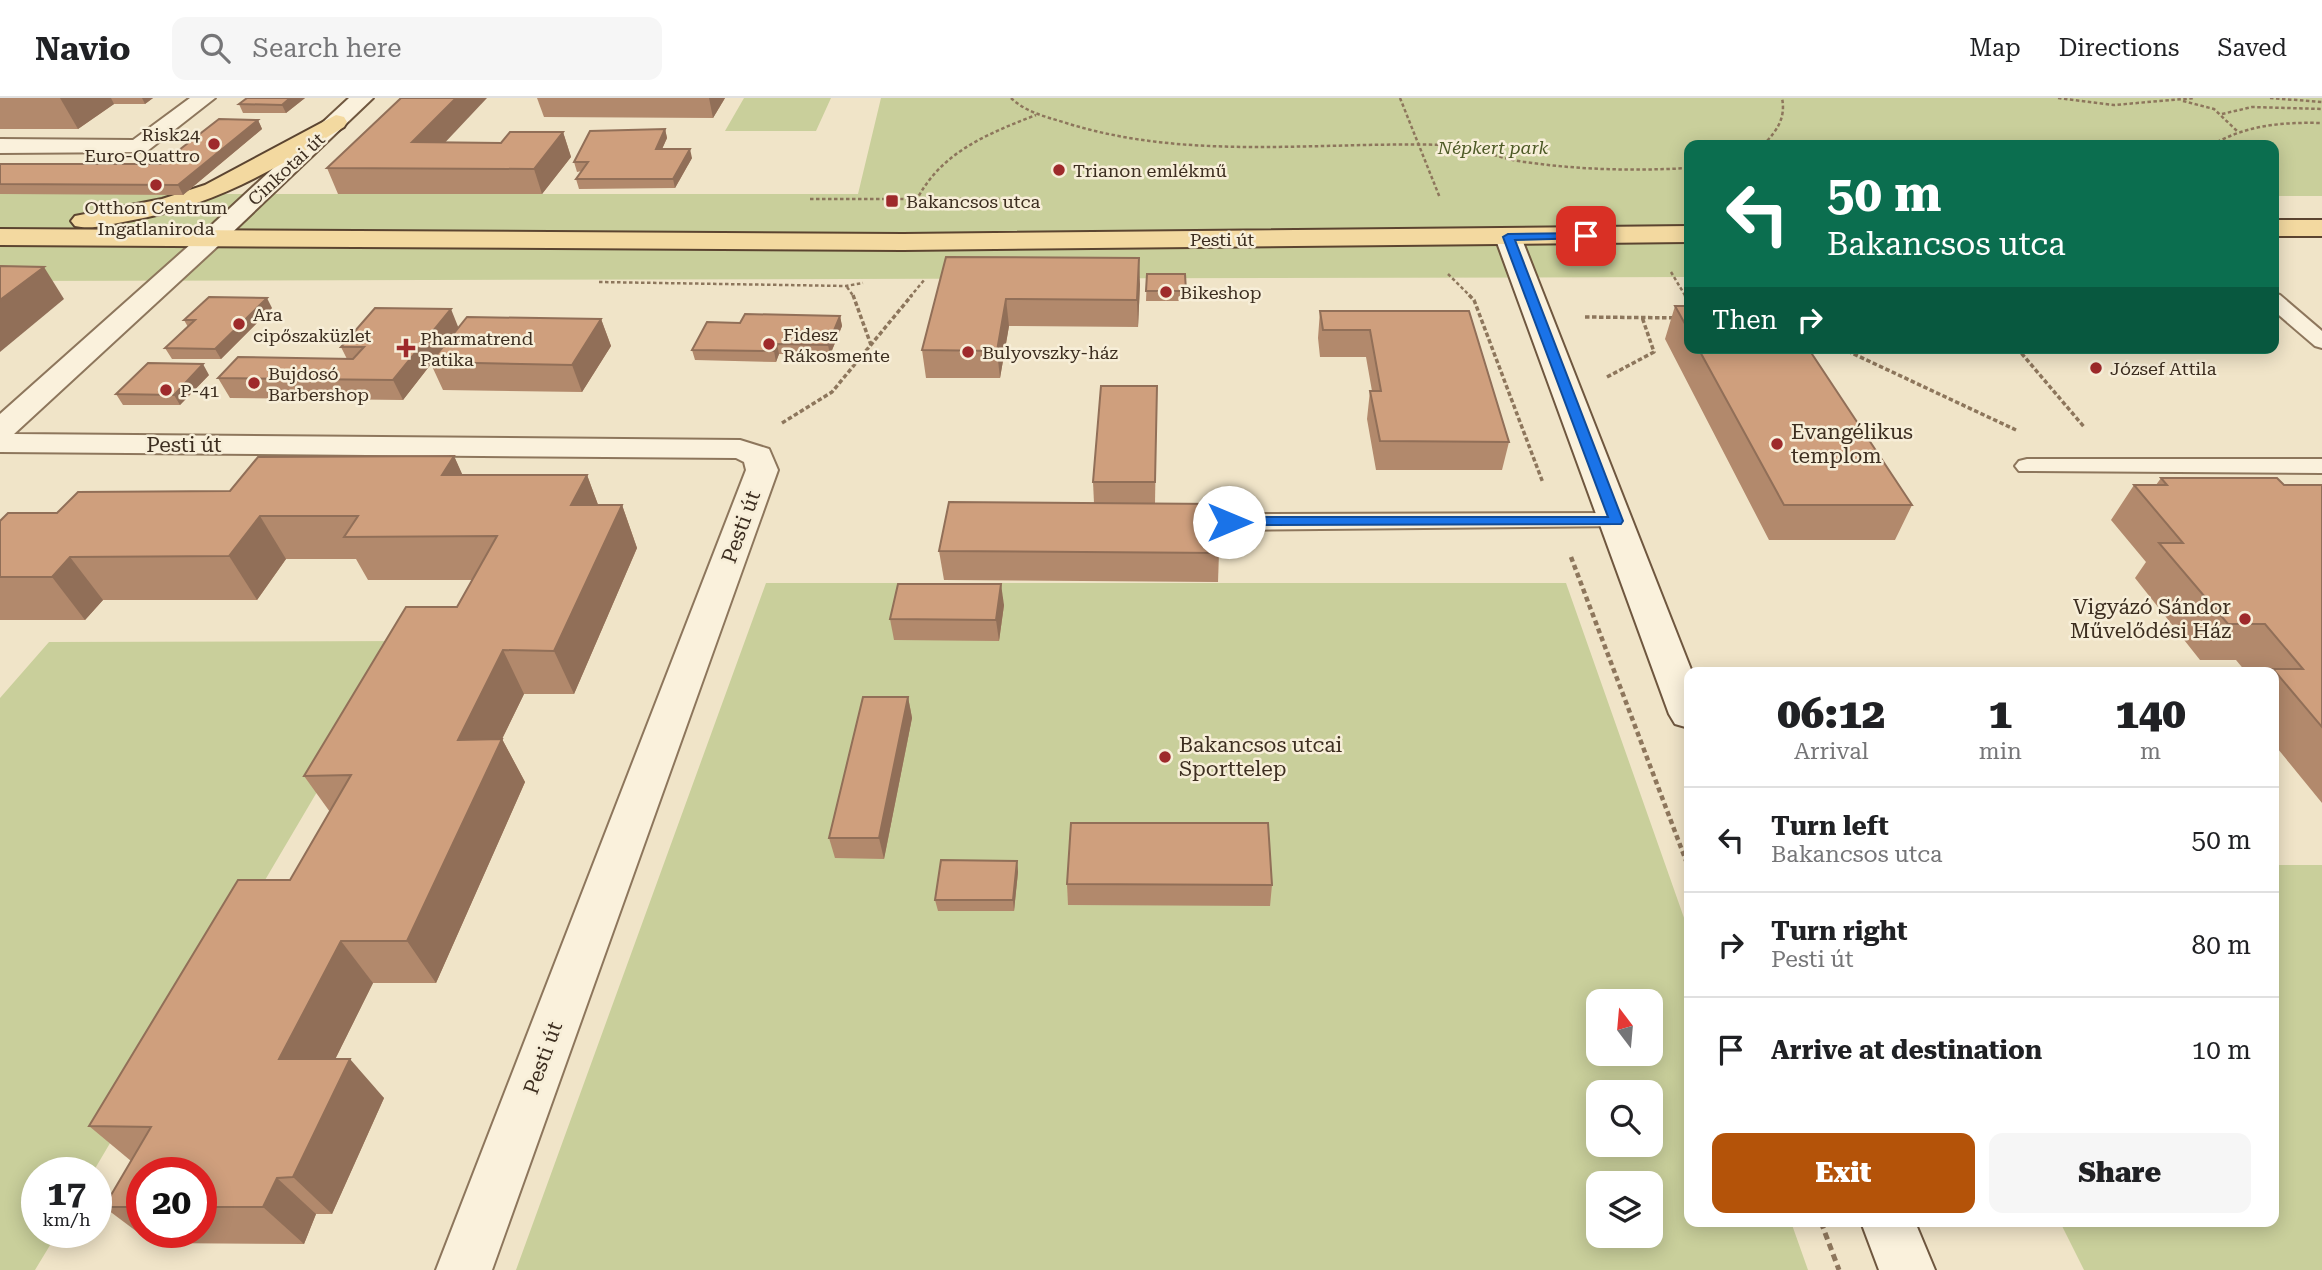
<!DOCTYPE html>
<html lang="en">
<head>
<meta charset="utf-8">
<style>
  body { margin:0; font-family:"Roboto Serif",serif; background:#f6f6f6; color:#202124; height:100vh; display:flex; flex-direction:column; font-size:26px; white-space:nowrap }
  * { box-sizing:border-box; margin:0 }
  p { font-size:23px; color:#757577 }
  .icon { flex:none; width:38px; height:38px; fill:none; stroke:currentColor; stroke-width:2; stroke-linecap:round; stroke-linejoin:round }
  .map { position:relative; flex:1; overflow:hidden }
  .details { position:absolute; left:1684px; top:569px; width:595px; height:560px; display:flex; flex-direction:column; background:#fff; border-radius:14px; box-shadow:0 4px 18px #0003 }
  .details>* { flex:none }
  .hud { position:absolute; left:1684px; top:42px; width:595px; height:214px; border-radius:14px; box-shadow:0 4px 18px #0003; background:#0b6e4f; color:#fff; overflow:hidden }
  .needle { width:46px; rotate:344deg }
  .controls { position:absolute; left:1586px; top:891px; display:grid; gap:14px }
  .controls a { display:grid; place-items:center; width:77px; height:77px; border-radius:14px; background:#fff; box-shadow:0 4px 18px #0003; font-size:35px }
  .speed { position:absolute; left:21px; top:1059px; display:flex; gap:14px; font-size:35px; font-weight:700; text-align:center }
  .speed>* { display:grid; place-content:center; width:91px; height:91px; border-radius:50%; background:#fff; box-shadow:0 4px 18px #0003; line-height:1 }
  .speed small { font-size:18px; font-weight:400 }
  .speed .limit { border:10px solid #d22; background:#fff; color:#111 }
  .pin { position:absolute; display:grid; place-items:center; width:60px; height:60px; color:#fff; margin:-30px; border-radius:14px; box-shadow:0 4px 10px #0006 }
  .me { position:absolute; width:77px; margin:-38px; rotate:90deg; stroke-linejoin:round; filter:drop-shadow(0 0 5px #0008) }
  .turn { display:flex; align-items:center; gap:24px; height:147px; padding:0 28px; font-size:32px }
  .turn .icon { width:91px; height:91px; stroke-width:2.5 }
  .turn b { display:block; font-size:49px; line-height:60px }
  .then { display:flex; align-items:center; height:66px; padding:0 28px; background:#0003; gap:14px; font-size:26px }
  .eta { display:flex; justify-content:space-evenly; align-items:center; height:119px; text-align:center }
  .eta b { font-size:42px; font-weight:800; line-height:49px }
  .primary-button { display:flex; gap:14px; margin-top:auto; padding:14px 28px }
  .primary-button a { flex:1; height:80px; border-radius:14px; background:#b45309; color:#fff; font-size:28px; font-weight:800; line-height:80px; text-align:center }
  .primary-button a+a { background:#f6f6f6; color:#202124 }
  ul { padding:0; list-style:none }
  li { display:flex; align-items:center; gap:21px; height:105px; padding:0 28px; border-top:2px solid #e0e0e0 }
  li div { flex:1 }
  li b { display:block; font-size:26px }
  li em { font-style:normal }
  header { display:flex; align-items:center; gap:42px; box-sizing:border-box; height:98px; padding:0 35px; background:#fff; border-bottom:2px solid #e0e0e0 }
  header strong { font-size:33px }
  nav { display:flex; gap:38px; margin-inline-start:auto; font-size:24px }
  .search { width:490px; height:63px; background:#f6f6f6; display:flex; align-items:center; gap:18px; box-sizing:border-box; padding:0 24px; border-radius:14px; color:#757577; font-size:26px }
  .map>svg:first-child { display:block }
  .green { fill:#c9cf9b; fill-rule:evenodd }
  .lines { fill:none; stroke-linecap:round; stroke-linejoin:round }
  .lane-casing { stroke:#8d765c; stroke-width:4 }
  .street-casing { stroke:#8d765c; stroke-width:4 }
  .secondary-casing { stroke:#6f573f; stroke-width:4 }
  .primary-casing { stroke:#5b4430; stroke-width:4 }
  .path-far3 { stroke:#8d765c; stroke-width:2.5; stroke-dasharray:3.5 2.5; stroke-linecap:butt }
  .path-far2 { stroke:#8d765c; stroke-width:3.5; stroke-dasharray:4.5 2.5; stroke-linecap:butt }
  .path-far1 { stroke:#8d765c; stroke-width:4.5; stroke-dasharray:5 3.5; stroke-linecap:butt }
  .path { stroke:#8d765c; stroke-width:5; stroke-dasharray:7 4.5; stroke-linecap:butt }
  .lane { fill:#faf1dc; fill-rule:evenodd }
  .street { fill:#faf1dc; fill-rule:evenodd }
  .secondary { fill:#faf1dc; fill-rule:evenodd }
  .primary { fill:#f3d9a0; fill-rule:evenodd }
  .wall { fill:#b2896c; fill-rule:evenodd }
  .shaded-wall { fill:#916f58 }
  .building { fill:#cf9f7d; stroke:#916f58; stroke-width:2 }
  .route { fill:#1a73e8; stroke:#114b97; stroke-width:2 }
  .poi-dot { fill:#9e2a2b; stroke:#f7eed8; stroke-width:2.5 }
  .labels { text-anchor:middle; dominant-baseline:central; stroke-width:5; stroke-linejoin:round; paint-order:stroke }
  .far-poi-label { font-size:18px; fill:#3d2e20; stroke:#f7eed8; text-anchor:start }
  .far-park-label { font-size:18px; font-style:italic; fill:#4d5a26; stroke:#f7eed8 }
  .far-street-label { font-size:18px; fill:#3d2e20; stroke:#f7eed8 }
  .poi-label { font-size:21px; fill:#3d2e20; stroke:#f7eed8; text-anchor:start }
  .street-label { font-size:21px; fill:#3d2e20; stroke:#f7eed8 }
</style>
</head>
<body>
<header>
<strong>Navio</strong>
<div class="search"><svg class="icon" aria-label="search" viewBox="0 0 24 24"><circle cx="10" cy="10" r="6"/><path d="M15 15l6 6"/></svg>Search here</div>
<nav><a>Map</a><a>Directions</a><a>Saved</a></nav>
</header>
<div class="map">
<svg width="2322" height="1172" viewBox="0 0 2322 1172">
  <rect width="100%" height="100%" fill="#f0e4c8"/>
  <g class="green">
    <path d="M744,0h87l-15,33h-91z"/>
    <path d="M881,0h1441v98h-49v-51h-584v132l-1689,4v-87h858z"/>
    <path d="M766,485h800l123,349v290h102l17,48h-1292zM1598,903h52v53h-52zM1598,994h52v52h-52zM1598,1085h52v53h-52z"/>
    <path d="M406,543l-313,531h-56v60h21l-23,38h-35v-572l49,-56z"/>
    <path d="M2273,767h49v405h-238l-24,-48h213z"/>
  </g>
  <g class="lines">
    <defs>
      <g id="lane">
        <path d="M2273,195l7,2 42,36v17l-7,-2 -42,-36z"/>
        <path d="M2027,361h295v14l-303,-2 -4,-5 4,-5z"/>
        <path d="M1617,415l9,3 3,5 -3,5 -397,4 -9,-3 -3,-5 3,-5 9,-3z"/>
      </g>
      <g id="street">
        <path d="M190,0h25l-69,54 -146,1v-14l133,1z"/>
        <path d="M210,134l9,3 4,5 -4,5 -205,189 726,6 29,9 9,21 -286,800h-56l310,-800 -2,-8 -8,-4 -736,-6v-38l201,-179z"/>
      </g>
      <g id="secondary">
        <path d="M349,0h24l-154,147h-18l-4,-5 4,-5z"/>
        <path d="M1508,131l9,3 4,5 171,435h-3v56l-14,-4 -6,-10 -174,-477 4,-5z"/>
        <path d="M1861,1124h54l20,48h-56z"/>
      </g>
      <g id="primary">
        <path d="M336,17l8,2 3,5 -3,5c-72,44 -131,79 -216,94 -17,3 -36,9 -53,5l-4,-5 4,-5 87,-17 43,-14z"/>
        <rect x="2273" y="122" width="49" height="16"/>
        <path d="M1689,128v16l-786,8 -903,-5v-16l903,5z"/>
      </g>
    </defs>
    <use href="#lane" class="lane-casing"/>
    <use href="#street" class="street-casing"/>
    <use href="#secondary" class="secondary-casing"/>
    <use href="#primary" class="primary-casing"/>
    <g class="path-far3">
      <path d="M1011,0c15,14 32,18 52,24 124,40 256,19 384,23 26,1 52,14 78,17 55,8 109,9 164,6"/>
      <path d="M1400,0l40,100"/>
      <path d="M2058,0l56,7 81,-7"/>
      <path d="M2270,0l52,4"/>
      <path d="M2183,3l31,8 23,22"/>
      <path d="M2222,16l30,-7 70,2"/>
      <path d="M1763,47c14,-14 23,-27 19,-47"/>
      <path d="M2212,47c34,-20 71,-23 110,-22"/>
      <path d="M810,101h191"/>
      <path d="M916,103c25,-49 71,-67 120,-86"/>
      <path d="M1671,174l15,25"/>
      <path d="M1448,176l23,23"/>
      <path d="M599,184l247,4 17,-3"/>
      <path d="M847,189l7,10"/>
      <path d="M910,199l15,-18"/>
    </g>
    <g class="path-far2">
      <path d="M853,197l18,50"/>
      <path d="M1469,197l5,5 69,183"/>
      <path d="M1685,197l4,6"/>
      <path d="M1585,219l104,1"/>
      <path d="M1841,250l175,82"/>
      <path d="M2017,250l68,80"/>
      <path d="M1607,279l47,-25 -12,-35"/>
      <path d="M782,325l50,-31 80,-97"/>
    </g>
    <path class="path-far1" d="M1571,459l117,309"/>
    <g class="path">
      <path d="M1687,767l2,5"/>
      <path d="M1821,1124l18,48"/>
    </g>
    <use href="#lane" class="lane"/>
    <use href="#street" class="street"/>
    <use href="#secondary" class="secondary"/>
    <use href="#primary" class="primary"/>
  </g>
  <g class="wall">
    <path d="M0,0h153l-8,6h-31l-36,25h-78z"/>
    <path d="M305,0l-19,15h-43l-4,-9z"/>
    <path d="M537,0h188l-12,20 -169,-1z"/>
    <path d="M258,22l4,9 -79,66 -183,-1v-30h161z"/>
    <path d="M665,31l2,9 -5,11 30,9 -17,30 -96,1 -3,-10 6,-8 -5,1 -3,-10z"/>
    <path d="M563,34l8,25 -29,37h-204l-11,-26 118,-26 56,1z"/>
    <path d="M946,159l194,27 -2,43 -129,-1 -9,52h-74l-4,-28z"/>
    <path d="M1147,176h38v27h-39z"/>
    <path d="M1675,208h14v42h119l104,157 -17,35h-126l-104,-201z"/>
    <path d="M272,210l-51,51h-49l-7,-11 23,-21 -4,-7z"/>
    <path d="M1320,213h149l40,131 -7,28h-126l-9,-51 3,-28h2l-6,-34h-46l-2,-19z"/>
    <path d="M840,218l2,10 -12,29 -51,-1 -3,8 -81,-2 -3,-10 48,-27z"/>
    <path d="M601,221l10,27 -29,46 -139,-2 -12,-26 -28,36 -173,-2 -12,-20 129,-19 -6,-12 117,-20z"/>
    <path d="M209,277l-29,30h-57l-7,-11z"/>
    <path d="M1157,288l-2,117h-61l-1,-21z"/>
    <path d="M454,358l8,19h125l11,30h24l15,43 -63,146h-50l-22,45 23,43 -89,201h-63l-38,76 49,39 -52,116h-16l-12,30 -152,-1 -48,-36 27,-46 -42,-35 201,-246 40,-68 -26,-36 153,-169 15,-27h-104l-12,-21h-70l-29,41h-154l-18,20h-85v-99l230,-30zM142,1074h59v60h-59z"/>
    <path d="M2161,380l123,7h38v318l-49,-60v-71h-27l-10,-12h-36l-65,-82 11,-16 -35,-42 23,-35h22z"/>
    <path d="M939,453l280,2 -1,29 -274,-2z"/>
    <path d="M1004,507l-5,36 -105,-1 -4,-21z"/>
    <path d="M908,599l4,21 -28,141 -49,-1 -6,-20z"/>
    <path d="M1017,763l1,11 -4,39h-76l-3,-11z"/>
    <path d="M1067,786l205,1 -2,21 -202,-1z"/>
  </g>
  <g class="shaded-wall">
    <path d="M60,0h51l3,6 -36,25z"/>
    <path d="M142,0h11l-8,6z"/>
    <path d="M290,0h15l-19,15 -4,-8z"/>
    <path d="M456,0h31l-65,69 -10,-25z"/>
    <path d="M709,0h16l-12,20z"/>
    <path d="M258,22l4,9 -79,66 -5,-10z"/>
    <path d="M665,31l2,9 -9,20 -2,-9z"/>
    <path d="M563,34l8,25 -29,37 -8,-25z"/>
    <path d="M690,51l2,9 -17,30 -2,-9z"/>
    <path d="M1139,160l1,26 -2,43 -1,-27z"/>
    <path d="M44,169l20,32 -64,53v-52z"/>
    <path d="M267,200l5,10 -51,51 -6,-10z"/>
    <path d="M1006,201l3,27 -9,52 -3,-27z"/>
    <path d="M451,211l8,20 -28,33v2l-28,36 -10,-20z"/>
    <path d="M840,218l2,10 -12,29 -2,-10z"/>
    <path d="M601,221l10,27 -29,46 -10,-27z"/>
    <path d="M777,246l2,10 -3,8 -2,-11z"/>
    <path d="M203,266l6,11 -29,30 -6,-10z"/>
    <path d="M454,358l19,42 -31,-23z"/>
    <path d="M587,377l16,43 -32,-13z"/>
    <path d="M622,407l15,43 -63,146 -20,-43z"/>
    <path d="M260,418l26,43 -29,41 -28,-44z"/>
    <path d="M70,459l33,43 -18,20 -33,-43z"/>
    <path d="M1001,486l3,21 -5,36 -3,-21z"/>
    <path d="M503,552l21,44 -22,45 23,43 -89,201 -29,-42 51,-201z"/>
    <path d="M908,599l4,21 -28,141 -5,-21z"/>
    <path d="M1017,763l1,11 -4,39 -1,-11z"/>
    <path d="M341,843l32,42 -57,115 -37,-39z"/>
    <path d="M350,961l34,39 -52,116 -39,-37z"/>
    <path d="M277,1080l39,36 -12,30 -41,-37z"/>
  </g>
  <g class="building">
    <path d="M247,0h43l-8,7 -43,-1z"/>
    <path d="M401,0h55l-44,44 89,1 9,-11h53l-29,37 -207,-1z"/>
    <path d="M219,21l39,1 -80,65 -178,-1v-20h161z"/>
    <path d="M665,31l-9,20h34l-17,30h-97l12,-17h-14l16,-31z"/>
    <path d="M946,159l193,1 -2,42 -131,-1 -9,52 -75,-1z"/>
    <path d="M0,168l44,1 -44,33z"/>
    <path d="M1147,176h38l1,17h-40z"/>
    <path d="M209,199l58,1 -52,51 -50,-1 30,-28h-11z"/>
    <path d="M1675,208h14v25z"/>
    <path d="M375,210l76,1 -58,71 -175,-2 20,-21 115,2 11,-12h-23z"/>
    <path d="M1320,213h149l40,131 -129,-1 -10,-50h11l-11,-61h-47z"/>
    <path d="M745,216l95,2 -12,29 -51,-1 -3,7 -82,-1 15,-28 33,1z"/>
    <path d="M467,219l134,2 -29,46 -141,-3z"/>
    <path d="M1698,250h110l104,157h-128z"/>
    <path d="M148,265l55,1 -29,31 -58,-1z"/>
    <path d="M1101,288h56l-2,96h-62z"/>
    <path d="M454,358l-12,19h145l-16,30h51l-68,146 -51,-1 -45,90 44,-1 -95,202h-66l-62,118h71l-57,118 -16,1 -14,29h-62v-35h-59v35h-38l47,-80 -62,-1 149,-246h52l61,-105 -47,1 102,-169h51l40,-71 -153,1 14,-21h-98l-31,40 -159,1 -18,20h-52v-56l8,-8h49l21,-21 152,-1 28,-34z"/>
    <path d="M2161,380h116l7,7h38v242l-49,-58h30l-38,-45h-37l-69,-81h24l-49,-58h33z"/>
    <path d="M949,404l268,2 2,49 -280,-2z"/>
    <path d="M898,486h103l-5,36 -106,-1z"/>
    <path d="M863,599h45l-29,141h-50z"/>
    <path d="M1071,725h197l4,62 -205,-1z"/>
    <path d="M941,762l76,1 -4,39h-78z"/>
  </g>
  <path class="route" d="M1586,135l3,1v4l-74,2 108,281 -2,3 -397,1 -2,-3 7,-5h379l-105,-280 5,-3z"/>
  <g class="poi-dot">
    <circle cx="214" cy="46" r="7"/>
    <circle cx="1059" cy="72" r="7"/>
    <circle cx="156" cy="87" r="7"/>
    <rect x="885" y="96" width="14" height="14" rx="3.5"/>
    <circle cx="1166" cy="194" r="7"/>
    <circle cx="239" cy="226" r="7"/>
    <circle cx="769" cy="246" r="7"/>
    <path d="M402.5 239.5h7v7h7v7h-7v7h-7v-7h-7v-7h7z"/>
    <circle cx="968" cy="254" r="7"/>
    <circle cx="2096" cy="270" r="7"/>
    <circle cx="254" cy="285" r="7"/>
    <circle cx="166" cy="292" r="7"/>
    <circle cx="1777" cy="346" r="7"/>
    <circle cx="2245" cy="521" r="7"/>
    <circle cx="1165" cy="659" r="7"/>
  </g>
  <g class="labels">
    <g class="far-poi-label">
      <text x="200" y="36" text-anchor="end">Risk24<tspan x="200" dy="21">Euro-Quattro</tspan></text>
      <text x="1073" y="72">Trianon emlékmű</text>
      <text x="906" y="103">Bakancsos utca</text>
      <text x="156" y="109" text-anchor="middle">Otthon Centrum<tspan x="156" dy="21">Ingatlaniroda</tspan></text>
      <text x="1180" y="194">Bikeshop</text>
      <text x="253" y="216">Ara<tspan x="253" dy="21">cipőszaküzlet</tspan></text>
      <text x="783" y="236">Fidesz<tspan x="783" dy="21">Rákosmente</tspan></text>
      <text x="420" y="240">Pharmatrend<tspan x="420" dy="21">Patika</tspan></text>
      <text x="982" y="254">Bulyovszky-ház</text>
      <text x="2110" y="270">József Attila</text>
      <text x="268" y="275">Bujdosó<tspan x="268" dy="21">Barbershop</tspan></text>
      <text x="180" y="292">P-41</text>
    </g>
    <g class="far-park-label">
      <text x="1493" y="49">Népkert park</text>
    </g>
    <g class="far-street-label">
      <text transform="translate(286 71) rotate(-43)">Cinkotai út</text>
      <text x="1222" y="141">Pesti út</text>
    </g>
    <g class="poi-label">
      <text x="1791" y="334">Evangélikus<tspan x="1791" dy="24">templom</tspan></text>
      <text x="2231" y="509" text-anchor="end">Vigyázó Sándor<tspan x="2231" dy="24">Művelődési Ház</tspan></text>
      <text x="1179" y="647">Bakancsos utcai<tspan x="1179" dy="24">Sporttelep</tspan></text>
    </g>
    <g class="street-label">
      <text x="184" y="347">Pesti út</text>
      <text transform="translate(741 429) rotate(-70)">Pesti út</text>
      <text transform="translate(543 960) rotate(-70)">Pesti út</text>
    </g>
  </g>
</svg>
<div class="controls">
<a><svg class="needle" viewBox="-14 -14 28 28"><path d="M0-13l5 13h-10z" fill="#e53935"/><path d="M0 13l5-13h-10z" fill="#757577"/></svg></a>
<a><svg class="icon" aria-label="search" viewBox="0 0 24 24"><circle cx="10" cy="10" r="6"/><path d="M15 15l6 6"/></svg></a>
<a><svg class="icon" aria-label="layers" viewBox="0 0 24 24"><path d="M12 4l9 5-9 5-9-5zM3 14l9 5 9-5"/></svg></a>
</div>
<div class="speed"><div>17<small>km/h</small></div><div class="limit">20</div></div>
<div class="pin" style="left:1586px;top:138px;background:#d93025"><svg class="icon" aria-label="arrive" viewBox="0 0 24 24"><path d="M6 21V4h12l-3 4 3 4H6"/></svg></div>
<svg class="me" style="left:1229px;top:424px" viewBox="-20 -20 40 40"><circle r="19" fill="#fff"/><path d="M0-13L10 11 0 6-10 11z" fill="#1a73e8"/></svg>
<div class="hud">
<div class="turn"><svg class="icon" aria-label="left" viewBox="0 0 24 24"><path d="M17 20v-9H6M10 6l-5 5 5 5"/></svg><div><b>50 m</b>Bakancsos utca</div></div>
<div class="then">Then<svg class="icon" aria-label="right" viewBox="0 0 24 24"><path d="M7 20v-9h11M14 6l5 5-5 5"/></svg></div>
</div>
<section class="details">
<div class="eta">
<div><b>06:12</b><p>Arrival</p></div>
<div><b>1</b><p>min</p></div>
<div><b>140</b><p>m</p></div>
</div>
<ul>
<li><svg class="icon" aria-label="left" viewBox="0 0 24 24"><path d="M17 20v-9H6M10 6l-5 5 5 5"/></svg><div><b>Turn left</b><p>Bakancsos utca</p></div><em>50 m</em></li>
<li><svg class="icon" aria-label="right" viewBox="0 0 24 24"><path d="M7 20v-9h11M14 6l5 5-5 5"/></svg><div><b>Turn right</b><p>Pesti út</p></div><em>80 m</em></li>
<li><svg class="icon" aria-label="arrive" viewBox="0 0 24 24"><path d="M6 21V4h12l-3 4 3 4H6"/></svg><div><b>Arrive at destination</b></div><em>10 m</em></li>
</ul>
<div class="primary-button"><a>Exit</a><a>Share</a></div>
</section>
</div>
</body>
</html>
